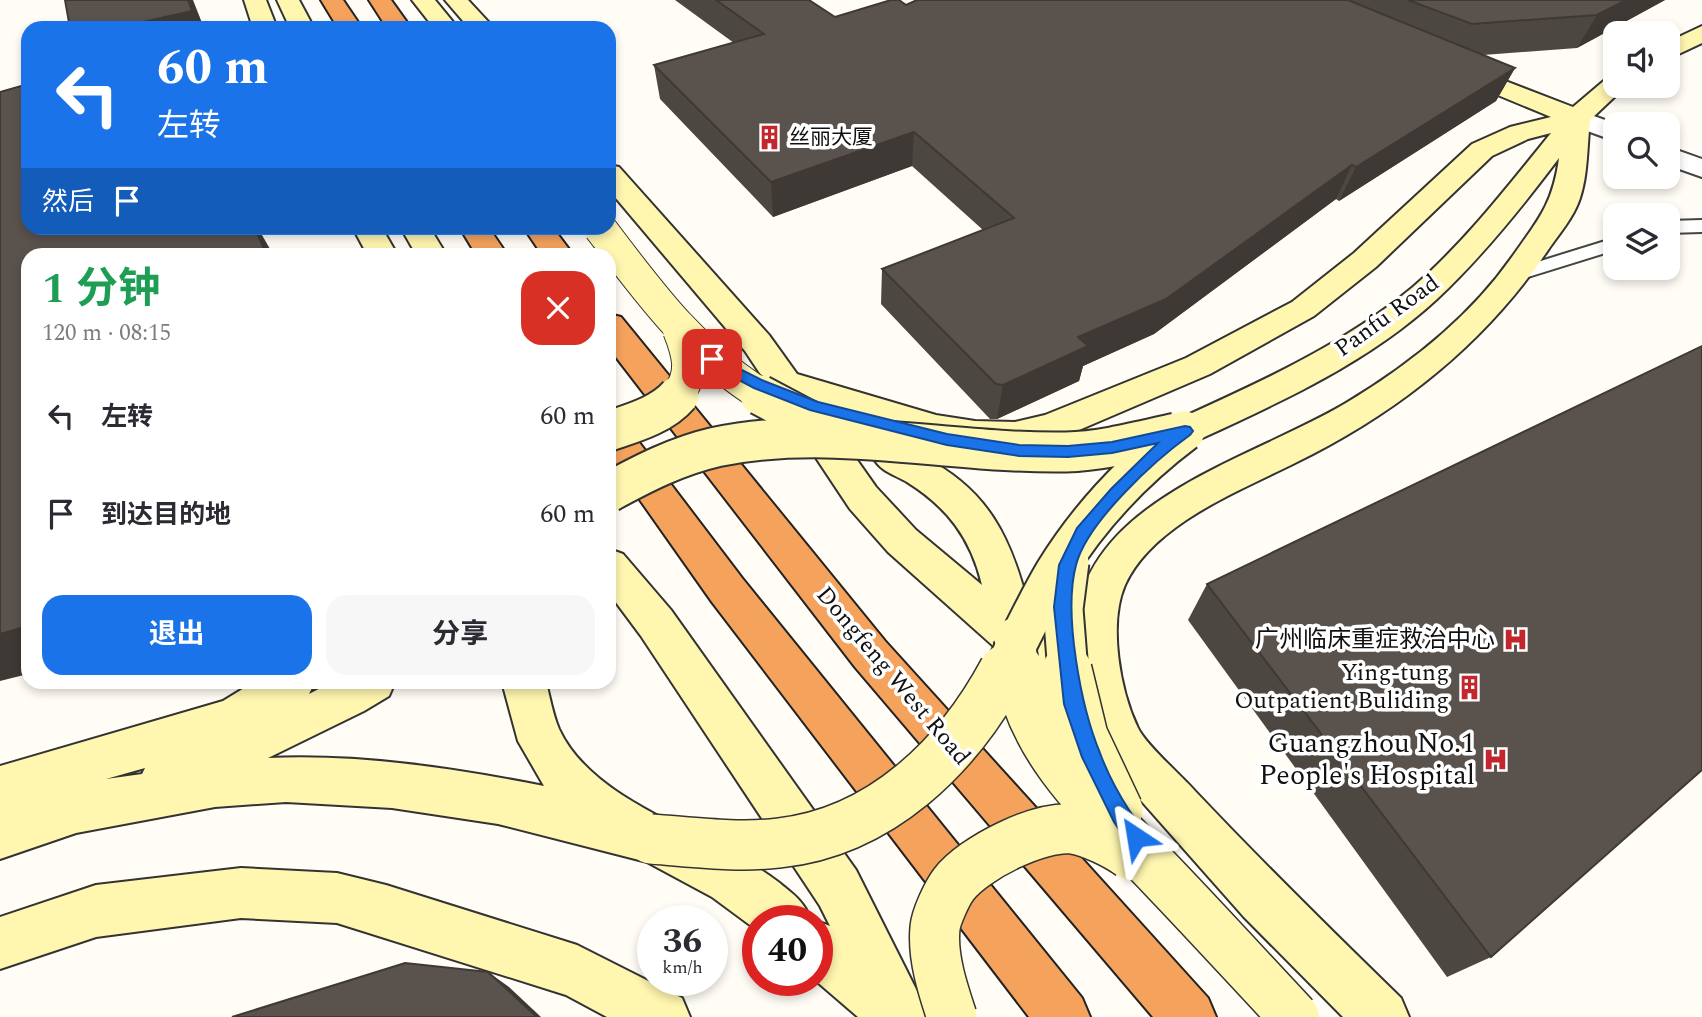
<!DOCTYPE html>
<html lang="zh">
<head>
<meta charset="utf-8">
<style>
  body { margin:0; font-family:Spectral,"Noto Sans SC",serif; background:#f7f7f7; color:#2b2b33; height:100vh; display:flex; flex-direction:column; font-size:26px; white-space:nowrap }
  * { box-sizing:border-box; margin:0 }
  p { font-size:23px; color:#7c7c81 }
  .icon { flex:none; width:38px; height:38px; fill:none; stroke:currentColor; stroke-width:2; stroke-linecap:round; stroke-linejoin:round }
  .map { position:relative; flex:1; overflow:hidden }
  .side { position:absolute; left:21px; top:248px; width:595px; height:441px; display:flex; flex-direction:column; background:#fff; border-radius:21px; box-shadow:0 4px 10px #0003 }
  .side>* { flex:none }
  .guide { position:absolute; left:21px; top:21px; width:595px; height:214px; border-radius:21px; box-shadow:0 4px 10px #0003; background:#1a73e8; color:#fff; overflow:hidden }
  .buttons { position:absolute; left:1603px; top:21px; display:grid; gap:14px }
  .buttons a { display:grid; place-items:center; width:77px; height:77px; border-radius:14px; background:#fff; box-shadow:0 4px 10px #0003; font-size:35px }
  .speed { position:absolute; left:637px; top:905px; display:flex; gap:14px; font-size:35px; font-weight:700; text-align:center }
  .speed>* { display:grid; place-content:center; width:91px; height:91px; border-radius:50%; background:#fff; box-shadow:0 4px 10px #0003; line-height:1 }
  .speed small { font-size:18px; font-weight:400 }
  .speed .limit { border:10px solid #d22; background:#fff; color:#111 }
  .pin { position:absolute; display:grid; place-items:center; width:60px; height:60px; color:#fff; margin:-30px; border-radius:14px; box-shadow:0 4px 10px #0006 }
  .me { position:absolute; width:77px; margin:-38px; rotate:327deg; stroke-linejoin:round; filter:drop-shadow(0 0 5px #0008) }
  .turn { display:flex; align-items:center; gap:24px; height:147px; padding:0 21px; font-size:32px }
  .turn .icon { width:91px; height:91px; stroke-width:2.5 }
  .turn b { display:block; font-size:49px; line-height:60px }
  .then { display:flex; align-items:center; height:66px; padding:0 21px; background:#0003; gap:14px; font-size:26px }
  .round { display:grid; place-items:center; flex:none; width:74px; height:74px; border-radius:21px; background:#f7f7f7 }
  .head { display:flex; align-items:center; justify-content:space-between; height:119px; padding:0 21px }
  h1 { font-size:42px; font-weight:700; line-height:52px; color:#1e9e55 }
  .primary-button { display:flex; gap:14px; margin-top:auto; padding:14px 21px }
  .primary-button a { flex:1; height:80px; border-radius:21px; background:#1a73e8; color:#fff; font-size:28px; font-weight:700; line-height:80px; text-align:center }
  .primary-button a+a { background:#f7f7f7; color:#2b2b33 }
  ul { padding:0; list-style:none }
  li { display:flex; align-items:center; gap:21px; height:98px; padding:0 21px }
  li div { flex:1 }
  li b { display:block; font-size:26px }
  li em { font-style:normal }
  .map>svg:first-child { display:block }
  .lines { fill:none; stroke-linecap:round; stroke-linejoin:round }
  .lane-casing { stroke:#444; stroke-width:4 }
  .street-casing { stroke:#444; stroke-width:4 }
  .secondary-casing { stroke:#333; stroke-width:4 }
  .highway-casing { stroke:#222; stroke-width:4 }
  .lane { fill:#fff; fill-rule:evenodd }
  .street { fill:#fff; fill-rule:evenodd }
  .secondary { fill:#fff6b0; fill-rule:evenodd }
  .highway { fill:#f5a25d; fill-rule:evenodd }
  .secondary-bridge-far2-casing { stroke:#333; stroke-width:34; stroke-linecap:butt }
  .secondary-bridge-far1-casing { stroke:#333; stroke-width:43; stroke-linecap:butt }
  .secondary-bridge-casing { stroke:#333; stroke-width:52; stroke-linecap:butt }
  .secondary-bridge-far2 { stroke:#fff6b0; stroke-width:32 }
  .secondary-bridge-far1 { stroke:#fff6b0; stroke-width:39 }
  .secondary-bridge { stroke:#fff6b0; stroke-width:49 }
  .wall { fill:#4d4742 }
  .shaded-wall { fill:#3f3936 }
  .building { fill:#5a524d; stroke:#3f3936; stroke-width:2 }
  .route { fill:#1a73e8; stroke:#114b97; stroke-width:2 }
  .labels { text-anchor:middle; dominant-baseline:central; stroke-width:7; stroke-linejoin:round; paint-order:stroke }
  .far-poi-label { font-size:21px; fill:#111; stroke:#fff; text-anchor:start }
  .street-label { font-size:24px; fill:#111; stroke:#fff }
  .poi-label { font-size:24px; fill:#111; stroke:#fff; text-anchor:end }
  .near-poi-label { font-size:28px; fill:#111; stroke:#fff; text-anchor:end }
</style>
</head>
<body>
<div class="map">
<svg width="1702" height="1017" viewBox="0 0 1702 1017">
  <rect width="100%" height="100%" fill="#fffdf5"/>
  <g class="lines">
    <defs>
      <g id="lane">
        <path d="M1702,220v12l-34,1v-12z"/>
        <path d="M1615,238v12l-103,32 -7,-2 -3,-4 3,-4z"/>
      </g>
      <g id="street">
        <path d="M1577,110l39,14 -1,17 -47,-17 -4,-6 4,-6z"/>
        <path d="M1668,147l34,12v18l-34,-12z"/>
      </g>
      <g id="secondary">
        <path d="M244,0h22l11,28h-24z"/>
        <path d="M277,0h22l15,28h-24z"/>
        <path d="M412,0h23l23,28h-24z"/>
        <path d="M445,0h23l26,28h-25z"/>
        <path d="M1702,26v17l-34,16v-17z"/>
        <path d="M1456,62l117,45 33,-28 9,-2v9h11l-36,34c-3,26 -2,54 -10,78 -6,19 -21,36 -32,52 -64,95 -151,163 -253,213 -56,28 -142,61 -170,122 -17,39 -5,106 13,143 8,17 43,47 57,63 67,71 136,139 206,207l8,19h-66l-99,-100 -199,-225 -157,-140 -38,-43 -105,-158 -136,-161v-25l10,2 150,168 28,39 139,41 39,6 40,1 30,-7 141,-57 106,-56 62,-49 118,-109 38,-17 41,-10 -104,-43 -3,-5 3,-5zM1551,133c-43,53 -86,109 -138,154 -71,59 -157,97 -241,135l-5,9 5,9 13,4 13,-4c83,-38 171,-78 239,-141 45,-42 85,-92 122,-141 -6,46 -21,62 -47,99 -42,60 -104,109 -166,146 -106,63 -289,102 -271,260l-54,-45 7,-13c-17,-67 -40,-116 -105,-148 -16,-8 -27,-15 -45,-10l-5,10c7,14 20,17 34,25 40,25 64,56 75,103l-66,-55 -40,-43 -57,-81 117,35 39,6 40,1 50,-12 145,-62 104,-58 62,-49 116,-111 36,-17z"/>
        <path d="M353,228h29l16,28h-30z"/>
        <path d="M401,228h29l17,28h-30z"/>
        <path d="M609,549l14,5 48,56 185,260 74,147h-72l-43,-37 2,-59 13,5 -10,-20 -179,-270 -32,-43z"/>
        <path d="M254,682h61l-6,12 23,-12h63l-6,14 -25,15 -96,47c93,-4 185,10 276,28l-26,-45 -16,-59h44c4,16 7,33 13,47 36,77 154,103 218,152 16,13 27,20 34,39h-53v11l-46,-34 -65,-35 -149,-38 -106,-16 -106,-6 -71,5 -139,26 -76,26v-93l223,-65zM145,768l-3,6 -36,5z"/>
        <path d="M241,868l96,5 49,12 191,60 105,53 8,19h-83l-41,-22 -229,-72 -96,-5 -145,19 -96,32v-52l96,-32z"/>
      </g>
      <g id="highway">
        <path d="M321,0h22l19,28h-24z"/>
        <path d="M369,0h22l20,28h-24z"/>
        <path d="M460,228h29l19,28h-31z"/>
        <path d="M524,228h29l21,28h-31z"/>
        <path d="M609,314l12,3 264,324 323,357 8,19h-63l-298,-350 -246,-319z"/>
        <path d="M609,416l13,4 120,158 340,420 8,19h-61l-317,-415 -103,-146z"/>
      </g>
    </defs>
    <use href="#lane" class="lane-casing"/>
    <use href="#street" class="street-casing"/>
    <use href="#secondary" class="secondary-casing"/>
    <use href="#highway" class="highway-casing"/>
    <use href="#lane" class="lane"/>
    <use href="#street" class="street"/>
    <use href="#secondary" class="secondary"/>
    <use href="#highway" class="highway"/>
    <defs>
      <g id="secondary-bridge-far2">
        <path d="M600,228c50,66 91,123 163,168"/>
        <path d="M677,396c17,-22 12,-41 2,-66"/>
      </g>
      <g id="secondary-bridge-far1">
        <path d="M760,395l81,43"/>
        <path d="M609,431c24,-8 53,-16 70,-36"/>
        <path d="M609,492c35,-19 68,-36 107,-45 116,-24 234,7 350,5 37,-1 74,-11 110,-19"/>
        <path d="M1014,638l6,34"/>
        <path d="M1003,672c17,-33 33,-68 52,-100 34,-55 78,-102 130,-141"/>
        <path d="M1068,672l-5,-63 6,-47"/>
      </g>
      <g id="secondary-bridge">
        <path d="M1019,670c14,86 87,146 144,207 44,46 87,93 131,140"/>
        <path d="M1067,670l16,66 35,74"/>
        <path d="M651,839c43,3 86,9 128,4 102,-11 179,-87 225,-173"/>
        <path d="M952,1017c-9,-27 -20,-60 -17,-89 1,-11 12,-35 19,-44 20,-26 86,-59 119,-55 18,3 43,15 58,26"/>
      </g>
    </defs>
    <use href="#secondary-bridge-far2" class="secondary-bridge-far2-casing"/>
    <use href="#secondary-bridge-far1" class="secondary-bridge-far1-casing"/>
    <use href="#secondary-bridge" class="secondary-bridge-casing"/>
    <use href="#secondary-bridge-far2" class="secondary-bridge-far2"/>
    <use href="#secondary-bridge-far1" class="secondary-bridge-far1"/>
    <use href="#secondary-bridge" class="secondary-bridge"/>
  </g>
  <g class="wall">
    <path d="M675,0h134l26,17 71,-12 11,-5h748l-88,48 -94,7 32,13 -19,33 -157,100 -3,-2 -182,135 -71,32 -4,15 -82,38h-7l-109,-115 1,-35 101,-39 -71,-64 -139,51 -113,-118 -6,-34 80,-22z"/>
    <path d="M1207,584l284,373 -44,20 -259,-357z"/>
  </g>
  <g class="shaded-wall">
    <path d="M188,0h5l11,28h-58l-3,-6z"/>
    <path d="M1626,0h39l-88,48 20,-33z"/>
    <path d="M1515,68l-19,33 -157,100 17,-34z"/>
    <path d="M914,132l-2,34 -139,51 -2,-35z"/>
    <path d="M1352,165l-16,34 -182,135 -71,32 -4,15 -82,38 6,-34z"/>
    <path d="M255,228h3l16,28h-7z"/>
    <path d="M28,626v48l-28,7v-47z"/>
    <path d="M488,972l21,15 32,30h-4z"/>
  </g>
  <g class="building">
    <path d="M65,0h123l4,11 -49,11 3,6h-76z"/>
    <path d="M716,0h93l26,17 56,-17h8l7,5 11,-5h431l167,68 -159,99 -4,-2 -186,134 -88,38 10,9 -85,39 -7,-1 -114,-115 132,-51 -100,-86 -143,50 -117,-117 110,-31z"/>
    <path d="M1408,0h218l-29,15 -125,9z"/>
    <path d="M28,84v144h227l12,28h-239v370l-28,8v-542z"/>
    <path d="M1702,346v424l-211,187 -284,-373z"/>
    <path d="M405,963l83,9 49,45h-305z"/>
  </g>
  <path class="route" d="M712,355l52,26 54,21 129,32 72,11 49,1 44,-4 73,-16 5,1 3,4 -3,4c-35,25 -103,87 -114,130 -13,49 5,142 24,188 7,19 18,40 29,57 6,9 13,17 17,27l-3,7 -7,3 -7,-3 -15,-22 -32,-65 -18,-53 -10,-97 5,-42 18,-37 34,-39 47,-46 -46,10 -44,4 -49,-1 -72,-11 -137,-35 -56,-22 -47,-25v-7z"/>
  <defs>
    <symbol id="building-bare" viewBox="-9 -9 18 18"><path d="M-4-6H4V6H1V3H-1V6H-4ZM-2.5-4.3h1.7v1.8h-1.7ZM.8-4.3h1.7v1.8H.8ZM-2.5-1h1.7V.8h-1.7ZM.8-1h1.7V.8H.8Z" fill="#c4262e" stroke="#fff" stroke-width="2.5" paint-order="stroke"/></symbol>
    <symbol id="hospital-bare" viewBox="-9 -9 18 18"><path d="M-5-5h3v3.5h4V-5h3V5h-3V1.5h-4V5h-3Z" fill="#c4262e" stroke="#fff" stroke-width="2.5" paint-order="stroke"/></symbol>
  </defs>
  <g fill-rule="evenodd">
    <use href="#building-bare" x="752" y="120" width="35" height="35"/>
    <use href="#hospital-bare" x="1498" y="622" width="35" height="35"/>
    <use href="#building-bare" x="1452" y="670" width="35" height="35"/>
    <use href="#hospital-bare" x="1478" y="742" width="35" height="35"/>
  </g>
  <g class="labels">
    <g class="far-poi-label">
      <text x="789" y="138">丝丽大厦</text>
    </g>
    <g class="street-label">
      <text transform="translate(1387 316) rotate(-36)">Panfu Road</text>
      <text transform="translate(893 676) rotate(50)">Dongfeng West Road</text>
    </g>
    <g class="poi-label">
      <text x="1495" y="640">广州临床重症救治中心</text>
      <text x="1449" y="673">Ying-tung<tspan x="1449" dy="28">Outpatient Buliding</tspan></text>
    </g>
    <g class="near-poi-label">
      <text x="1475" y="743">Guangzhou No.1<tspan x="1475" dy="32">People's Hospital</tspan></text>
    </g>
  </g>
</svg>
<div class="buttons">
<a><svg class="icon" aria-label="sound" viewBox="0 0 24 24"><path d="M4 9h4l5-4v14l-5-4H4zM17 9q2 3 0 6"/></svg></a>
<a><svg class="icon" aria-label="search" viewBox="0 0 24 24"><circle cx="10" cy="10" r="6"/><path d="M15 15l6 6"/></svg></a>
<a><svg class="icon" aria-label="layers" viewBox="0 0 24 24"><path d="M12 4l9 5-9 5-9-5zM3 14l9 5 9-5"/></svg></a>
</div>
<div class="speed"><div>36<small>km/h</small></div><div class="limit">40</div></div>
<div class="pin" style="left:712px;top:359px;background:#d93025"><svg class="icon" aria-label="arrive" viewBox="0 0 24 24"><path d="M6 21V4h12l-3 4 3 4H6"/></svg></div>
<svg class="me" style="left:1136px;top:837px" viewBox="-20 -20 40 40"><path d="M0-17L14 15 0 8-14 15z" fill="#1a73e8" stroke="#fff" stroke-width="4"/></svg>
<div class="guide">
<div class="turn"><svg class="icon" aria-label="left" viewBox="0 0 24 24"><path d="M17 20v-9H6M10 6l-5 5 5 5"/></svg><div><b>60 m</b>左转</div></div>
<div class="then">然后<svg class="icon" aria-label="arrive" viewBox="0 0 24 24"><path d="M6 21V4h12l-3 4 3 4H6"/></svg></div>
</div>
<section class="side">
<div class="head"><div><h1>1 分钟</h1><p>120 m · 08:15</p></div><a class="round" style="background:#d93025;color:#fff"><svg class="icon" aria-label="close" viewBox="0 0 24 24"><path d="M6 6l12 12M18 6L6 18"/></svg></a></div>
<ul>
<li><svg class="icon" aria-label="left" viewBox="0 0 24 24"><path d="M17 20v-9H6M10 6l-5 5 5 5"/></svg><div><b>左转</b></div><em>60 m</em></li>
<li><svg class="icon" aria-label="arrive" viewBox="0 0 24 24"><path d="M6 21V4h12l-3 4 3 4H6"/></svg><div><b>到达目的地</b></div><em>60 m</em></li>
</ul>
<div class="primary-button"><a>退出</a><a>分享</a></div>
</section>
</div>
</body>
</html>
